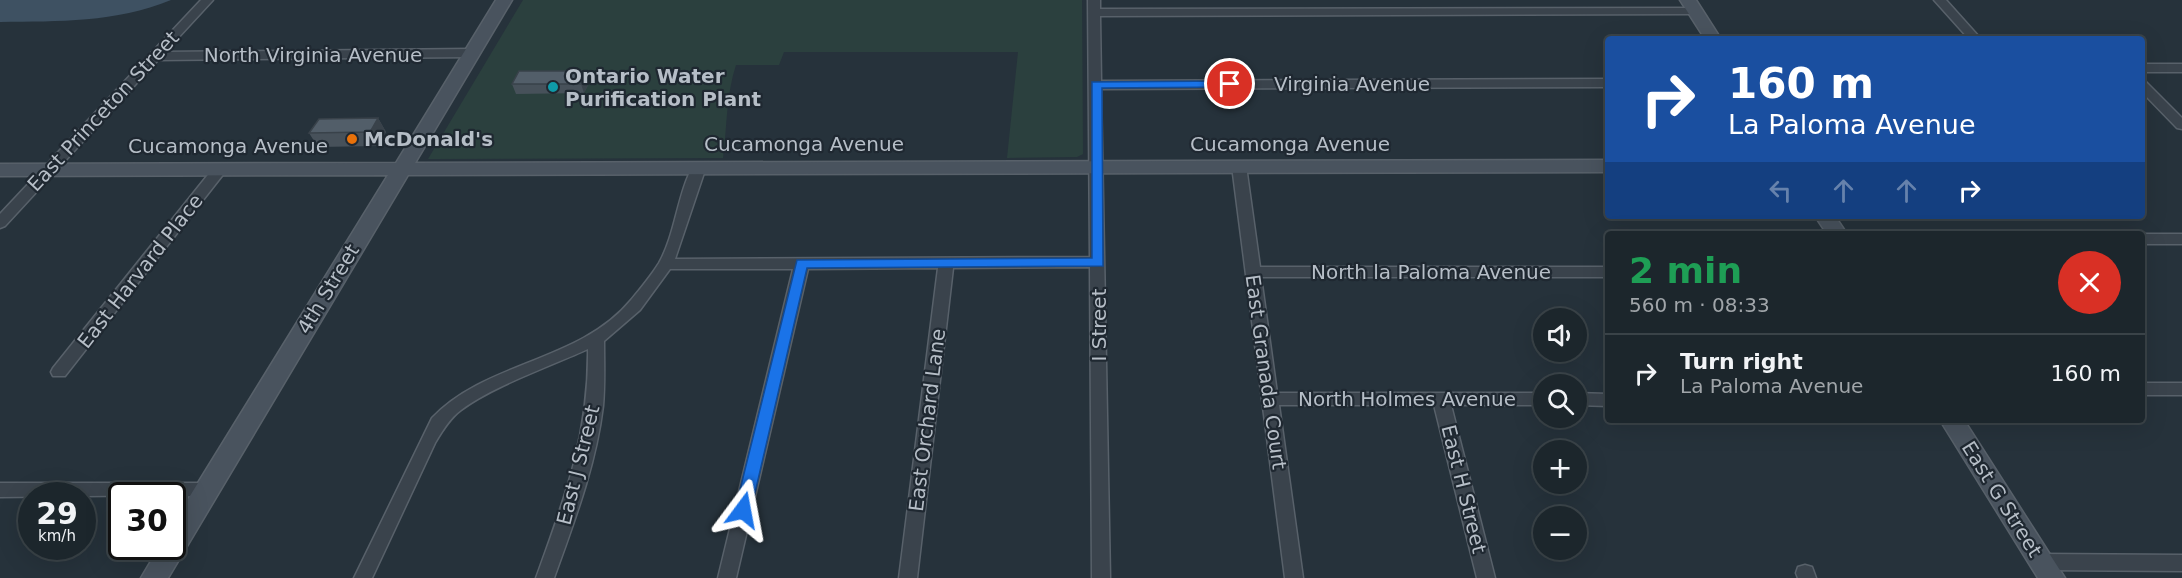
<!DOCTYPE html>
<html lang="en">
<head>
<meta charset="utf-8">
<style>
  body { margin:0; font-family:"DejaVu Sans",sans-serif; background:#252e34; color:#f1f3f6; height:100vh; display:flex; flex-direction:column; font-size:22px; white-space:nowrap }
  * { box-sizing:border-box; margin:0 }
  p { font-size:20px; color:#a0a5a9 }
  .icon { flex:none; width:33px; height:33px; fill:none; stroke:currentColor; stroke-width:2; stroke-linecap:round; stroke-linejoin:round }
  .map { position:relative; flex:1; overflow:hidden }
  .side { position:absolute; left:1605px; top:231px; width:540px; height:192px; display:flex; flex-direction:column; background:#1c262c; border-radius:6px; box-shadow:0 6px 24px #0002,0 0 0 2px #3a4348 }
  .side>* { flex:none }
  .banner { position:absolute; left:1605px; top:36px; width:540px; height:183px; border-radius:6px; box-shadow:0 6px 24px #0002,0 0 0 2px #3a4348; background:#1a4fa0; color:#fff; overflow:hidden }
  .buttons { position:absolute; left:1533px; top:308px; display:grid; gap:12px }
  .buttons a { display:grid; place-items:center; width:54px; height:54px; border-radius:50%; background:#1c262c; box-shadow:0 6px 24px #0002,0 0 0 2px #3a4348; font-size:30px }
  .speed { position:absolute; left:18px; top:482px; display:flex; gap:12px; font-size:30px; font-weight:700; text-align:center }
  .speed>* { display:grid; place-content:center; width:78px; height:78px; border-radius:50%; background:#1c262c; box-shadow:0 6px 24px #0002,0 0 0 2px #3a4348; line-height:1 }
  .speed small { font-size:15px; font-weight:400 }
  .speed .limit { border:3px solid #111; border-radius:9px; background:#fff; color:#111 }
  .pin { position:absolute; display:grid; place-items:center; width:51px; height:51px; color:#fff; margin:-26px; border:3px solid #fff; border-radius:50%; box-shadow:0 2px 6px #0007 }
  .me { position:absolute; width:66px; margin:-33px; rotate:13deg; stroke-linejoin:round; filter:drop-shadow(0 0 4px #0008) }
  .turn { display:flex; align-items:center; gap:21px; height:126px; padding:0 24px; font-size:27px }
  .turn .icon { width:78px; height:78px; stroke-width:2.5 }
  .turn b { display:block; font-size:42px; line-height:51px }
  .lanes { display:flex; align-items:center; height:57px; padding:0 24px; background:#0003; justify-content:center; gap:30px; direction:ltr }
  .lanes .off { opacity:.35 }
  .round { display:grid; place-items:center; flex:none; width:63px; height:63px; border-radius:32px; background:#252e34 }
  .summary { display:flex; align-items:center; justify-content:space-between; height:102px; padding:0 24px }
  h1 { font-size:36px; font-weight:700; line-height:45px; color:#1e9e55 }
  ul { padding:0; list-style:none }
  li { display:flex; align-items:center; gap:18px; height:78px; padding:0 24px; border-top:2px solid #3a4348 }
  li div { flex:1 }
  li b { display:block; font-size:22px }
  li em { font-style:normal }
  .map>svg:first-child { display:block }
  .green { fill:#2b403e }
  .water { fill:#3e5162 }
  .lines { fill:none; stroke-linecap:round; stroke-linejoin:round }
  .street-casing { stroke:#58616a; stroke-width:3 }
  .secondary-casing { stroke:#58616a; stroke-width:3 }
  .street { fill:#3a434c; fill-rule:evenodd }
  .secondary { fill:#49535e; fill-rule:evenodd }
  .wall { fill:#47515a }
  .shaded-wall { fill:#39424a }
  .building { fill:#525e69; stroke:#39424a; stroke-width:1.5 }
  .route { fill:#1a73e8; stroke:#114b97; stroke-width:1.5 }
  .culture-dot { fill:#0f9aa8; stroke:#1f2831; stroke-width:2 }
  .food-dot { fill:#e8710a; stroke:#1f2831; stroke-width:2 }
  .labels { text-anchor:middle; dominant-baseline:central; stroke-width:4.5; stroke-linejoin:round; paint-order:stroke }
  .street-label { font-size:20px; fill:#b6bec7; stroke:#1f2831 }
  .poi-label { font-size:20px; font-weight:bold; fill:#b6bec7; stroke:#1f2831; text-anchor:start }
</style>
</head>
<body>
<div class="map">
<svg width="2182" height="578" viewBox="0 0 2182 578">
  <rect width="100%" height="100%" fill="#26323b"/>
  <path class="green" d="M523,0h559l1,154 -6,3 -70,1 11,-106h-234l-5,13h-43c-10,30 -9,62 -13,93l-295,1z"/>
  <path class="water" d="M0,0h171c-56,23 -112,21 -171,22z"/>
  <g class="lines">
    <defs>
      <g id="street">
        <path d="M201,0h12l-48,52 306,-3 6,4 -6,4 -313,3 -153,166 -5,2v-14z"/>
        <path d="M1088,0h12v9l596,-1 6,3 -6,3 -596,2 1,65 507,-2v8l-507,2 9,489h-18l-2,-311 -137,1 -36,310h-18l39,-310 -130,1 -72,309h-18l75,-309h-123l-30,41 -36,31c0,22 1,43 -1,65 -7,59 -29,116 -49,172h-18c29,-80 53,-143 52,-229 -37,17 -95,37 -127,61 -11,8 -19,21 -26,33l-63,135h-18l78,-160c54,-57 148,-56 199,-118 9,-11 20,-24 28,-37 17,-30 18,-69 35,-99l5,-1 7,4 -31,92 415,-2z"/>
        <path d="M1934,0h12l35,39h-12z"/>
        <rect x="2142" y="64" width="40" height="8"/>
        <path d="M2142,81l4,1 36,36v11l-5,-1 -35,-36z"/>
        <path d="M1239,162l7,4 14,101h348v10h-347l16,116h267v12h-93l44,173h-18l-43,-173h-155l24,173h-18l-53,-412z"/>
        <path d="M220,165l7,4 -2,3 -160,204h-12l-2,-4 2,-4 162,-202z"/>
        <rect x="2142" y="234" width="40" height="10"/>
        <rect x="2142" y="383" width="40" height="12"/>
        <path d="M1576,393l32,1v12l-32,-1z"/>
        <path d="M0,483h207l6,2 3,5 -3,5 -41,2v-2l-172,2z"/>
        <path d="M2042,554l140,1v16l-140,-1 -6,-2 -3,-6 3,-6z"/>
        <path d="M1805,565l7,2 4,11h-18l-2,-5 2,-6z"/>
      </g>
      <g id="secondary">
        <path d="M496,0h16l-97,163 1193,-3v12l-1200,3 -240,403h-27l19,-32h12v-21l216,-350 -388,1v-12l396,-1z"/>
        <path d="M1680,0h16l25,39h-16z"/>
        <path d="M1815,216h20l12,18h-20z"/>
        <path d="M1940,420h24l101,158h-27z"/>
      </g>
    </defs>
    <use href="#street" class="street-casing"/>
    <use href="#secondary" class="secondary-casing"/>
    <use href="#street" class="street"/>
    <use href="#secondary" class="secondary"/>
  </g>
  <g class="wall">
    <path d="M587,71l3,10 -6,12 -68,1 -4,-10z"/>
    <path d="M378,118l8,14 -9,14 -59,1 -9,-14z"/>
  </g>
  <g class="shaded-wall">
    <path d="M587,71l3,10 -6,12 -3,-9z"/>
    <path d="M378,118l8,14 -9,14 -7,-14z"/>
  </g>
  <g class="building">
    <path d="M519,71h68l-6,13h-69z"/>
    <path d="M378,118l-8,14 -61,1 10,-14z"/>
  </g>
  <path class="route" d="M1230,81l6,3 -2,3 -132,1 1,178 -296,2 -56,242 -2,5h-12l-2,-5 62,-250 295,-2v-176z"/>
  <circle class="culture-dot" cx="553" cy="87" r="6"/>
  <circle class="food-dot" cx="352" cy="139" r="6"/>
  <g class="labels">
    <g class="street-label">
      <text x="313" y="55">North Virginia Avenue</text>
      <text x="1352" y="84">Virginia Avenue</text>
      <text transform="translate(103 111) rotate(-47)">East Princeton Street</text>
      <text x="804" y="144">Cucamonga Avenue</text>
      <text x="1290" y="144">Cucamonga Avenue</text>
      <text x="228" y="146">Cucamonga Avenue</text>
      <text transform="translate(140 271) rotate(-52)">East Harvard Place</text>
      <text x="1431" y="272">North la Paloma Avenue</text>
      <text transform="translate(328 289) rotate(-59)">4th Street</text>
      <text transform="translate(1099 325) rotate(-90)">I Street</text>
      <text transform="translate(1266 372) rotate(82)">East Granada Court</text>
      <text x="1407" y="399">North Holmes Avenue</text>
      <text transform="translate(927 420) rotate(-83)">East Orchard Lane</text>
      <text transform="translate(578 465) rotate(-76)">East J Street</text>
      <text transform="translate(1464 489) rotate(76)">East H Street</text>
      <text transform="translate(2002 499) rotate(58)">East G Street</text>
    </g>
    <g class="poi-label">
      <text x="565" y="76">Ontario Water<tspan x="565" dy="23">Purification Plant</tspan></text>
      <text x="364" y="139">McDonald's</text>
    </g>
  </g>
</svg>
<div class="buttons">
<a><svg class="icon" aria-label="sound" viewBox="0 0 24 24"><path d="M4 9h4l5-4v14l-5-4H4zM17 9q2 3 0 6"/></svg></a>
<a><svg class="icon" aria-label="search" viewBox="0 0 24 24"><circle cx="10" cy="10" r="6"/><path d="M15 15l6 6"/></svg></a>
<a>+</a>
<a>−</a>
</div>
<div class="speed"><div>29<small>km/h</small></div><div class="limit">30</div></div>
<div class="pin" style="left:1230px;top:84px;background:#d93025"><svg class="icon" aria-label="arrive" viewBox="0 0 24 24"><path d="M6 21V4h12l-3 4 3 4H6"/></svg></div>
<svg class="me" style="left:743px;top:510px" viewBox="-20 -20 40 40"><path d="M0-17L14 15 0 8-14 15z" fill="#1a73e8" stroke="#fff" stroke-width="4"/></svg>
<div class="banner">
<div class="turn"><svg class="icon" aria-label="right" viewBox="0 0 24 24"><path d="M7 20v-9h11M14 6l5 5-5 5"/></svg><div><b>160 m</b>La Paloma Avenue</div></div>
<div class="lanes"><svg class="icon off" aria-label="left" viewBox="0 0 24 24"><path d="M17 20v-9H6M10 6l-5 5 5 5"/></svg><svg class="icon off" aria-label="ahead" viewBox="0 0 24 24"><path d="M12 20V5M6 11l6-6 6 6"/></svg><svg class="icon off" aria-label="ahead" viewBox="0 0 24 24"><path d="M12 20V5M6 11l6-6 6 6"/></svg><svg class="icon" aria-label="right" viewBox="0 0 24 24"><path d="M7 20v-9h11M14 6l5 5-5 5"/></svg></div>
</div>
<section class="side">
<div class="summary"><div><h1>2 min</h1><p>560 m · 08:33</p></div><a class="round" style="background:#d93025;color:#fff"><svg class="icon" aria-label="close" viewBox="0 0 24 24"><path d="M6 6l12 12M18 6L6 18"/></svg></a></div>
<ul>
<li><svg class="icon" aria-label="right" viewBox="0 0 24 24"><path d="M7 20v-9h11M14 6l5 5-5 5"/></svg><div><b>Turn right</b><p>La Paloma Avenue</p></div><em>160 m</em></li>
</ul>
</section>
</div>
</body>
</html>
